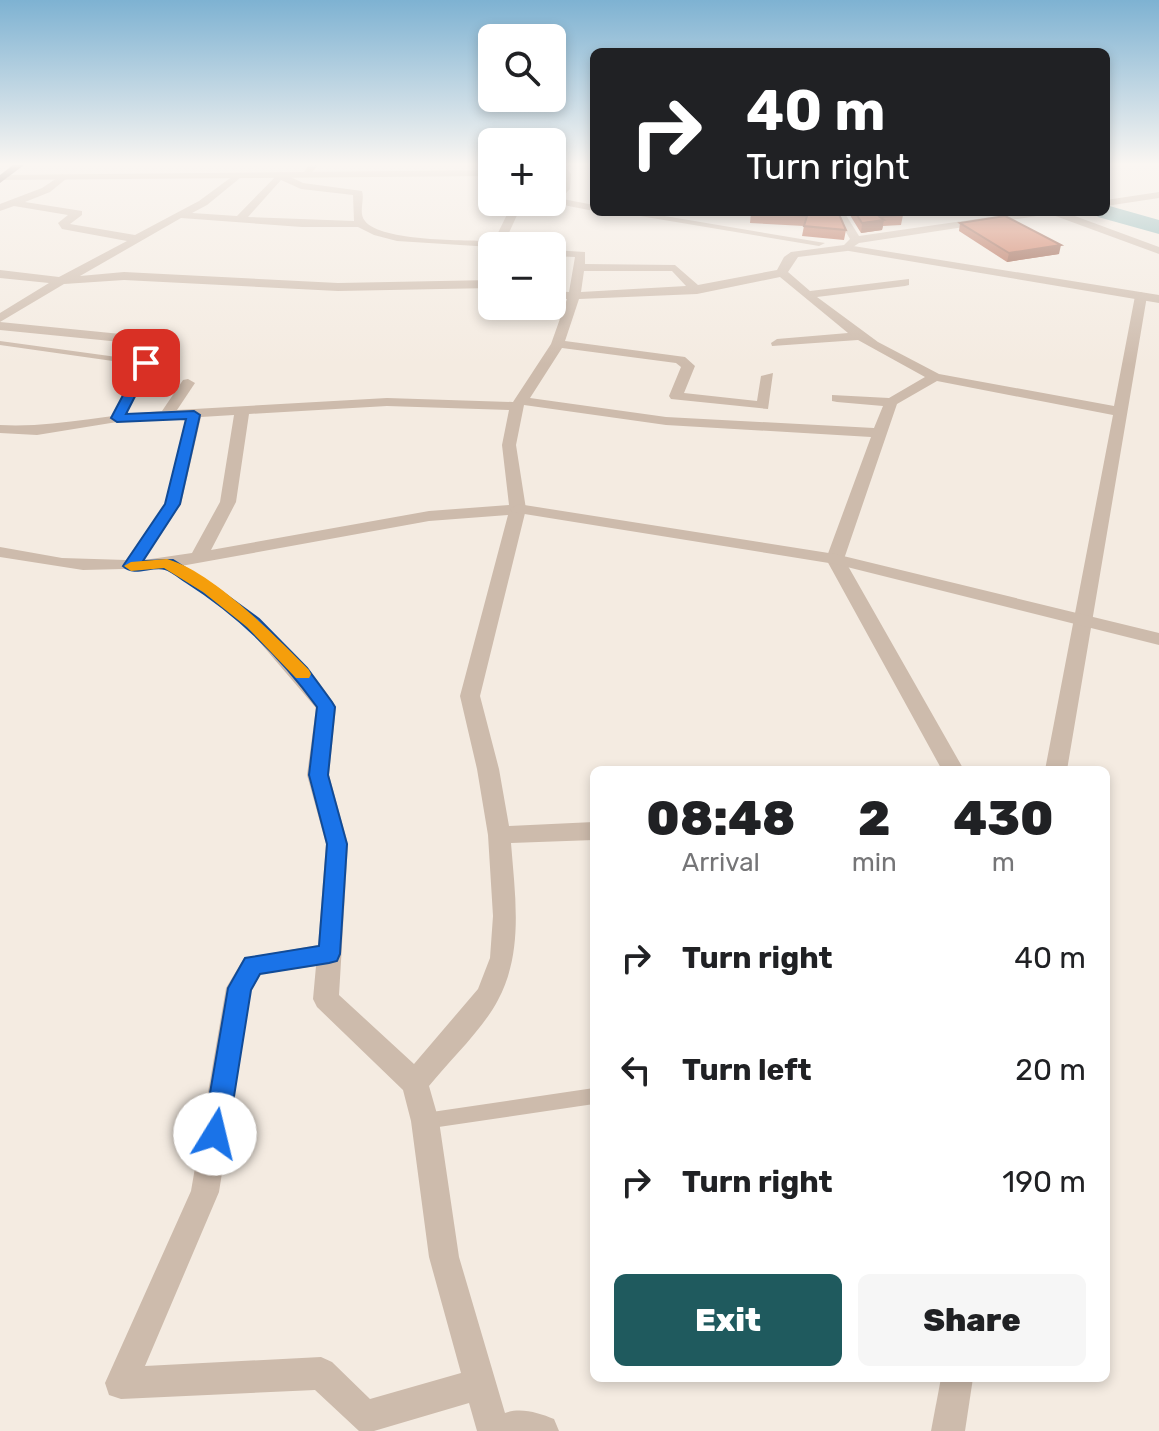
<!DOCTYPE html>
<html lang="en">
<head>
<meta charset="utf-8">
<style>
  body { margin:0; font-family:Rubik,sans-serif; background:#f6f6f6; color:#202124; height:100vh; display:flex; flex-direction:column; font-size:30px; white-space:nowrap }
  * { box-sizing:border-box; margin:0 }
  p { font-size:26px; color:#757577 }
  .icon { flex:none; width:44px; height:44px; fill:none; stroke:currentColor; stroke-width:2; stroke-linecap:round; stroke-linejoin:round }
  .map { position:relative; flex:1; overflow:hidden }
  .details { position:absolute; left:590px; top:766px; width:520px; height:616px; display:flex; flex-direction:column; background:#fff; border-radius:12px; box-shadow:0 4px 12px #0003 }
  .details>* { flex:none }
  .banner { position:absolute; left:590px; top:48px; width:520px; height:168px; border-radius:12px; box-shadow:0 4px 12px #0003; background:#202124; color:#fff; overflow:hidden }
  .tools { position:absolute; left:478px; top:24px; display:grid; gap:16px }
  .tools a { display:grid; place-items:center; width:88px; height:88px; border-radius:12px; background:#fff; box-shadow:0 4px 12px #0003; font-size:40px }
  .pin { position:absolute; display:grid; place-items:center; width:68px; height:68px; color:#fff; margin:-34px; border-radius:16px; box-shadow:0 4px 12px #0006 }
  .me { position:absolute; width:88px; margin:-44px; rotate:9deg; stroke-linejoin:round; filter:drop-shadow(0 0 6px #0008) }
  .turn { display:flex; align-items:center; gap:28px; height:168px; padding:0 24px; font-size:36px }
  .turn .icon { width:104px; height:104px; stroke-width:2.5 }
  .turn b { display:block; font-size:56px; line-height:68px }
  .eta { display:flex; justify-content:space-evenly; align-items:center; height:136px; text-align:center }
  .eta b { font-size:48px; font-weight:800; line-height:56px }
  .cta { display:flex; gap:16px; margin-top:auto; padding:16px 24px }
  .cta a { flex:1; height:92px; border-radius:12px; background:#1f5a5e; color:#fff; font-size:32px; font-weight:800; line-height:92px; text-align:center }
  .cta a+a { background:#f6f6f6; color:#202124 }
  ul { padding:0; list-style:none }
  li { display:flex; align-items:center; gap:24px; height:112px; padding:0 24px }
  li div { flex:1 }
  li b { display:block; font-size:30px }
  li em { font-style:normal }
  .map>svg:first-child { display:block }
  .lines { fill:none; stroke-linecap:round; stroke-linejoin:round }
  .river { fill:#7fb0b2; fill-rule:evenodd }
  .service { fill:#cdbbac; fill-rule:evenodd }
  .minor { fill:#cdbbac; fill-rule:evenodd }
  .tertiary { fill:#cdbbac; fill-rule:evenodd }
  .trunk { fill:#6c584f; fill-rule:evenodd }
  .wall { fill:#ac5a40 }
  .shaded-wall { fill:#8c4a34 }
  .building { fill:#c8694b; stroke:#8c4a34; stroke-width:2 }
  .route { fill:#1a73e8; stroke:#114b97; stroke-width:2 }
  .slow { fill:#f59e0b }
</style>
</head>
<body>
<div class="map">
<svg width="1159" height="1431" viewBox="0 0 1159 1431">
  <rect width="100%" height="100%" fill="#f4ebe1"/>
  <g class="lines">
    <path class="river" d="M1106,205l53,15v14l-61,-17 -4,-5h12z"/>
    <g class="service">
      <path d="M564,165l7,9 -1,15 -13,13h-4v-2l11,-11 1,-15 -4,-7z"/>
      <path d="M0,341l146,20 4,2 -29,55 -4,3 -4,-3 28,-53 -141,-20z"/>
      <path d="M594,1088v16l-169,25 -6,-2 -2,-6 2,-6 6,-2z"/>
    </g>
    <g class="minor">
      <path d="M308,165h10l-10,12h-6z"/>
      <path d="M280,172l23,11 59,8c3,9 -4,22 3,30 16,21 102,19 129,20l19,-39h10l-20,44 -11,1 -95,-6 -23,-6 -16,-8h-56l-121,-9 -101,58 44,-4 214,11 154,-3v8l-154,3 -214,-11 -60,4 -64,38v-9l49,-30 -49,-5v-8l59,7 68,-36 -65,-12 -4,-6 10,-8 -54,-9 -14,5v-7l42,-16 21,-14 3,5 -16,13 -25,10 57,9v4l-12,9 65,11 64,-34 38,-28 3,5 -33,27 -15,8 45,3zM281,180l20,9 52,6 1,26 -106,-4z"/>
      <path d="M1159,192v6l-53,8v-6z"/>
      <path d="M552,197l42,8v6l-46,-9h4z"/>
      <path d="M616,212h25l184,31 -6,3z"/>
      <path d="M834,212h10l15,24 166,-24h39l95,35v7l-109,-40 -191,29 -12,8 -49,6 -10,15 22,19 99,-12v6l-4,1 -88,11 61,45 61,32 175,32 21,-110 6,-4 6,4 -80,474h-22l68,-355 -176,-34 -40,23 -53,155 120,211h-22l-116,-211 45,-122 -205,-12 -142,-20 -8,40 10,64 -46,187 19,73 10,57 85,-4v18l-83,3c4,53 13,108 -13,157 -15,29 -48,60 -69,86l10,35 20,136 46,156c16,-6 34,0 49,6l5,12h-82l-8,-28 -95,28h-15l-44,-41 -194,9 -12,-4 -4,-12 86,-192 35,-203 18,-30 74,-13 8,-101 -19,-69 9,-67 -65,-76 -48,-39 -40,-25 -80,2 -83,-13v-10l62,11 64,2 39,-56 21,-86 -69,4 -80,13 -37,-2v-8c55,3 108,-11 162,-14l21,-31 5,-1 7,4 -18,27 210,-12 126,4 38,-58 16,-45h-15v-8l17,1 6,-35 -23,-1v-6l33,2v12l90,1 23,20 79,-15 7,-13 7,-5 53,-7 6,-6zM584,271h88l14,15 -105,6zM780,277l68,56 -71,6 -6,4 1,3 86,-6 67,37 -36,21 -57,-3v6l5,1 46,4 -9,22 -208,-11 -136,-19 32,-50 114,15 5,4 -12,29 2,3 97,10 5,-36 -12,3 -4,25 -73,-8 11,-27 -10,-9 -120,-16 14,-42 118,-5zM387,406l122,4 -7,35 7,60 -80,6 -218,39 25,-48 13,-88zM234,415l-14,87 -28,51 -48,7 37,-56 20,-87zM508,515l-48,181 17,73 11,66 5,81 -3,42 -12,31 -64,75 -75,-69 9,-151 -19,-69 7,-68c-38,-62 -95,-103 -155,-141l248,-45zM316,966l-3,33 4,8 86,83 8,31 18,136 32,116 -91,26 -38,-37 -11,-5 -176,9 74,-174 32,-202 10,-16z"/>
      <path d="M0,322l151,15 6,4 -6,4 -151,-15z"/>
      <path d="M941,1378h32l-8,53h-34z"/>
    </g>
    <g class="tertiary">
      <path d="M560,165h14l-22,8v-6z"/>
      <path d="M492,170v6l-492,4 2,-5z"/>
      <path d="M847,245l312,50v8l-316,-53v-4z"/>
      <path d="M518,504l317,50 324,79v12l-324,-81 -323,-52 -2,-3z"/>
    </g>
    <path class="trunk" d="M13,165h11l-24,18v-8z"/>
  </g>
  <g class="wall">
    <path d="M751,212h87l8,18 -2,10 -42,-4 2,-10 -54,-3z"/>
    <path d="M848,212h52l3,3 -2,10 -18,1 -1,4 -21,3z"/>
    <path d="M960,223l99,31 -52,8 -48,-31z"/>
  </g>
  <g class="shaded-wall">
    <path d="M884,220l-2,10 -21,3 1,-10z"/>
    <path d="M1061,245l-2,9 -52,8 2,-9z"/>
  </g>
  <g class="building">
    <path d="M751,212h87l8,18 -42,-4 3,-10z"/>
    <path d="M855,212h45l3,3 -23,2 4,3 -22,3z"/>
    <path d="M1005,216l56,29 -52,8 -49,-30z"/>
  </g>
  <linearGradient id="sky" x2="0" y2="1"><stop stop-color="#7eb2d2"/><stop offset="0.45" stop-color="#faf6f2"/><stop offset="1" stop-color="#faf6f2" stop-opacity="0"/></linearGradient>
  <rect width="1159" height="365" fill="url(#sky)"/>
  <path class="route" d="M146,359l6,4 -26,51 68,-3 6,4 -20,89 -37,57 30,-1 41,26 45,33 48,49 25,34 3,5 -7,68 19,69 -7,110 -3,7 -8,2 -69,11 -9,16 -23,144 -4,8 -9,4 -9,-4 -3,-8 25,-146 17,-30 74,-12 8,-102 -18,-69 8,-68c-36,-50 -79,-92 -131,-125 -6,-4 -14,-11 -21,-13 -14,-4 -30,8 -42,-3l42,-62 21,-85 -69,3 -6,-4 29,-55z"/>
  <path class="slow" d="M167,559c46,13 108,77 142,111l2,4 -2,4h-13l-49,-51 -44,-35 -39,-24 -33,3 -7,-5 7,-4z"/>
</svg>
<div class="tools">
<a><svg class="icon" aria-label="search" viewBox="0 0 24 24"><circle cx="10" cy="10" r="6"/><path d="M15 15l6 6"/></svg></a>
<a>+</a>
<a>−</a>
</div>
<div class="pin" style="left:146px;top:363px;background:#d93025"><svg class="icon" aria-label="arrive" viewBox="0 0 24 24"><path d="M6 21V4h12l-3 4 3 4H6"/></svg></div>
<svg class="me" style="left:215px;top:1134px" viewBox="-20 -20 40 40"><circle r="19" fill="#fff"/><path d="M0-13L10 11 0 6-10 11z" fill="#1a73e8"/></svg>
<div class="banner">
<div class="turn"><svg class="icon" aria-label="right" viewBox="0 0 24 24"><path d="M7 20v-9h11M14 6l5 5-5 5"/></svg><div><b>40 m</b>Turn right</div></div>
</div>
<section class="details">
<div class="eta">
<div><b>08:48</b><p>Arrival</p></div>
<div><b>2</b><p>min</p></div>
<div><b>430</b><p>m</p></div>
</div>
<ul>
<li><svg class="icon" aria-label="right" viewBox="0 0 24 24"><path d="M7 20v-9h11M14 6l5 5-5 5"/></svg><div><b>Turn right</b></div><em>40 m</em></li>
<li><svg class="icon" aria-label="left" viewBox="0 0 24 24"><path d="M17 20v-9H6M10 6l-5 5 5 5"/></svg><div><b>Turn left</b></div><em>20 m</em></li>
<li><svg class="icon" aria-label="right" viewBox="0 0 24 24"><path d="M7 20v-9h11M14 6l5 5-5 5"/></svg><div><b>Turn right</b></div><em>190 m</em></li>
</ul>
<div class="cta"><a>Exit</a><a>Share</a></div>
</section>
</div>
</body>
</html>
